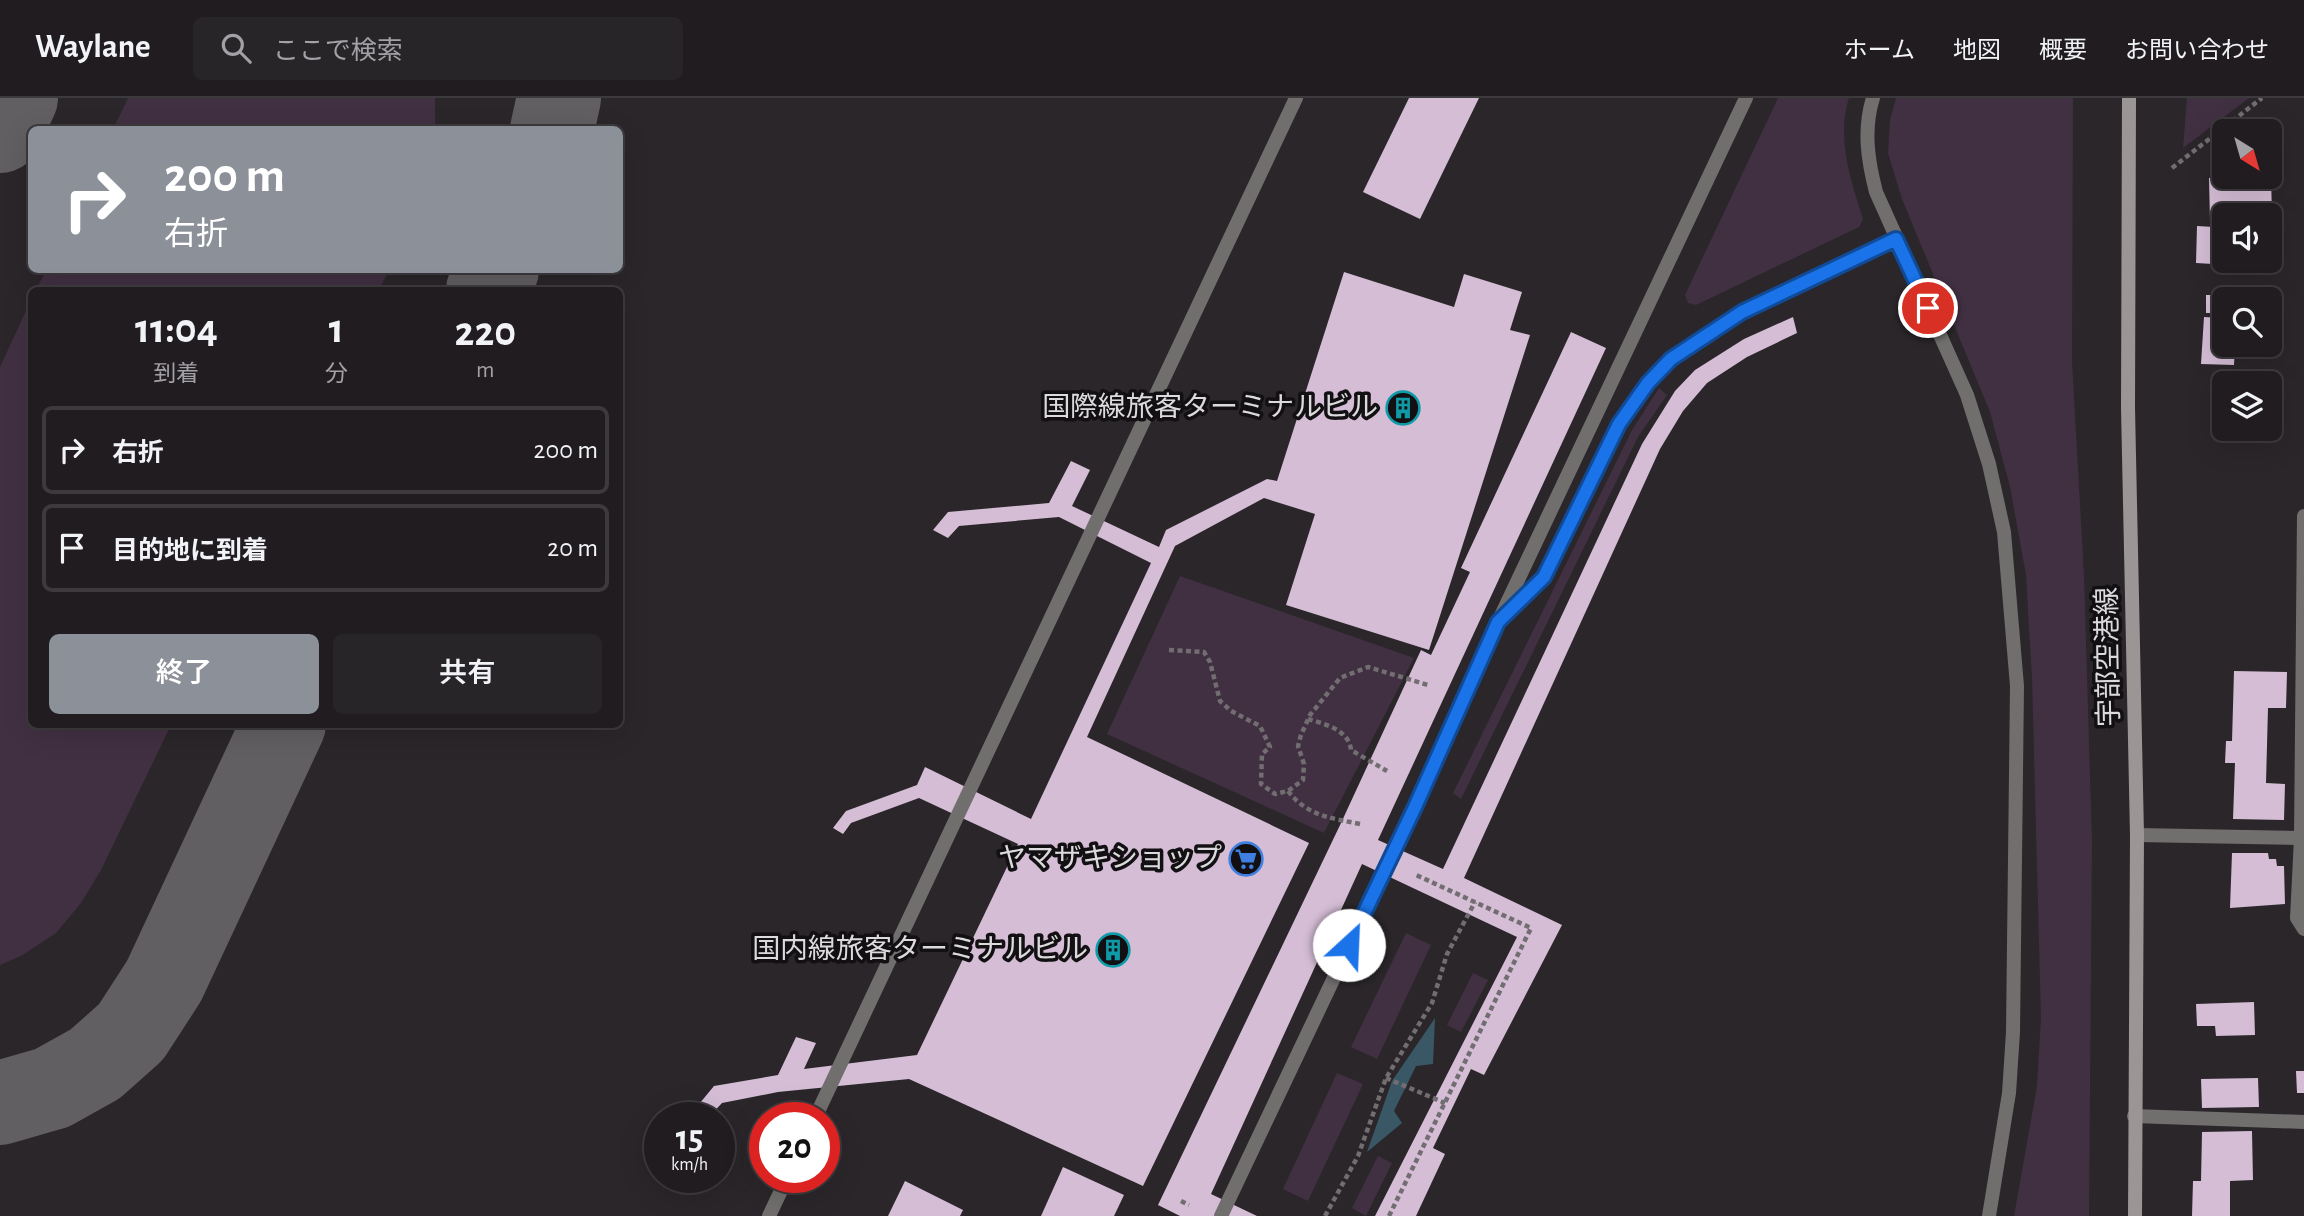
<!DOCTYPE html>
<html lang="ja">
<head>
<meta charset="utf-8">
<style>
  body { margin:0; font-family:"Alegreya Sans","Noto Sans JP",sans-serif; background:#282529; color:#f1f3f6; height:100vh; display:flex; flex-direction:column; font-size:26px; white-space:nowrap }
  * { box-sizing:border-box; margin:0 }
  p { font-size:23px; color:#a2a1a5 }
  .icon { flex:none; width:38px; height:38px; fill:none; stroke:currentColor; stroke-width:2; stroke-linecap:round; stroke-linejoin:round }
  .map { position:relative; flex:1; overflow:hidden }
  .sheet { position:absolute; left:28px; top:189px; width:595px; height:441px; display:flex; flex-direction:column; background:#201c20; border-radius:10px; box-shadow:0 7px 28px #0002,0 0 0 2px #3d3a3e }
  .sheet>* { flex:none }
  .banner { position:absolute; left:28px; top:28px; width:595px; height:147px; border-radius:10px; box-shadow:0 7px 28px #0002,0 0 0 2px #3d3a3e; background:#8c9099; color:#fff; overflow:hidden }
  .needle { width:46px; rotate:143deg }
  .buttons { position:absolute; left:2212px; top:21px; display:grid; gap:14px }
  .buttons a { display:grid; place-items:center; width:70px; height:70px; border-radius:10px; background:#201c20; box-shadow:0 7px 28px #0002,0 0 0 2px #3d3a3e; font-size:35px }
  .speed { position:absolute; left:644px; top:1004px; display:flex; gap:14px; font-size:35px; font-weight:700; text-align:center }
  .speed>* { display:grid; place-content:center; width:91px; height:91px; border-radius:50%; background:#201c20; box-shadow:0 7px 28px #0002,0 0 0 2px #3d3a3e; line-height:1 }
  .speed small { font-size:18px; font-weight:400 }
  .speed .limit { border:10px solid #d22; background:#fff; color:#111 }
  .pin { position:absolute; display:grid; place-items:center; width:60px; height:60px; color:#fff; margin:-30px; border:4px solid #fff; border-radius:50%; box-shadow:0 2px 7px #0007 }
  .me { position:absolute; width:77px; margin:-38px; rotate:25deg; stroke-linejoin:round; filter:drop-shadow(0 0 5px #0008) }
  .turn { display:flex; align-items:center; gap:24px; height:147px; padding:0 21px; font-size:32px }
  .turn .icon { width:91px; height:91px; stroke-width:2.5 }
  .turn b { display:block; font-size:49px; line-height:60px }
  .eta { display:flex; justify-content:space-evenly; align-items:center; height:119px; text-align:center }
  .eta b { font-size:42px; font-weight:600; line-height:49px }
  .cta { display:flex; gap:14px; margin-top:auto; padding:14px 21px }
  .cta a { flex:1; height:80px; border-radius:10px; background:#8c9099; color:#fff; font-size:28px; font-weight:600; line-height:80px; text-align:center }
  .cta a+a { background:#282529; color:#f1f3f6 }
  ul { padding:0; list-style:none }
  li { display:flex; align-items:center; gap:21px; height:88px; margin:0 14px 10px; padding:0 7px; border:4px solid #3d3a3e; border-radius:10px }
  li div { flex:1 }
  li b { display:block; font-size:26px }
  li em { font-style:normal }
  header { display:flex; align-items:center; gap:42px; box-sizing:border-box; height:98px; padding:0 35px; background:#201c20; border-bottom:2px solid #3d3a3e }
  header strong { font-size:33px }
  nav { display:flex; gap:38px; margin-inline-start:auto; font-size:24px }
  .search { width:490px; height:63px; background:#282529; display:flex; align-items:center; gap:18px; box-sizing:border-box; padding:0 24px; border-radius:10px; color:#a2a1a5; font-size:26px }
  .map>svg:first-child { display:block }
  .green { fill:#413042 }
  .water { fill:#3a5766 }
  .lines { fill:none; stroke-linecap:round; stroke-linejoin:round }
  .taxiway { stroke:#625f62; stroke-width:84 }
  .building { fill:#d4bdd5 }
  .path { stroke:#716d71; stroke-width:4.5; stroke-dasharray:5 3.5; stroke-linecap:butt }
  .service { stroke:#716e6e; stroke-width:14 }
  .minor { stroke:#716e6e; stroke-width:14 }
  .secondary { stroke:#9b9695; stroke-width:14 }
  .route-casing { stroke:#114b97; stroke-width:18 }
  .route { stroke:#1a73e8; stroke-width:12 }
  .labels { text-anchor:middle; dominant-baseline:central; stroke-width:7; stroke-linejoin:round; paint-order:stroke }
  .poi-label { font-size:28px; fill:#dcdadc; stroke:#121012; text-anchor:end }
  .street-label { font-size:28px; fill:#dcdadc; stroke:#121012 }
</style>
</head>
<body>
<header>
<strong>Waylane</strong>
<div class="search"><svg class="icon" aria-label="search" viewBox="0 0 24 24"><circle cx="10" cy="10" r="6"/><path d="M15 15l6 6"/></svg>ここで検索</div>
<nav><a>ホーム</a><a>地図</a><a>概要</a><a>お問い合わせ</a></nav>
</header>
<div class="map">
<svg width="2304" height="1118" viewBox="0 0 2304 1118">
  <rect width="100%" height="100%" fill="#2a262a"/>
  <g class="green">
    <path d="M128,0h307v29l-1,3 -321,-1z"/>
    <path d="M1778,0h71c-13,40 2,83 14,121l-4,8 -163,78 -8,-2 -3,-8z"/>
    <path d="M1896,0h177l-1,263 12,215 8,266 -3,374h-75l23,-130 4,-68 -9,-340 -6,-103 -16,-88 -20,-75 -88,-213 -14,-46 2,-33z"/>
    <path d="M2187,0h62l-66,50z"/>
    <path d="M46,172h343l-10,20h-343z"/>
    <path d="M31,202l1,424 139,1 -70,145 -20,33 -25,30 -35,23 -21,9v-598z"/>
    <path d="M1659,290l8,7 -29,42 -177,362 -8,-6 179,-363z"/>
    <path d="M1180,478l234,82 -90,175 -217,-99z"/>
    <path d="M1406,835l25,12 -54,114 -26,-12z"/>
    <path d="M1473,875l15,7 -27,52 -14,-7z"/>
    <path d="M1337,975l26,11 -55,117 -25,-12z"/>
    <path d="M1378,1058l14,7 -26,53 -14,-8z"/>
  </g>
  <path class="water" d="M1435,920l-2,46 -17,2 -22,45 8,12 -35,29 25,-71z"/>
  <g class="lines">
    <g class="taxiway">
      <path d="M552,32l7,-32"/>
      <path d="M0,33l16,-33"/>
      <path d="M488,192l9,-20"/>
      <path d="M0,1005l52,-15 43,-24 36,-32 33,-51 120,-257"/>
    </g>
  </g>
  <g class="building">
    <path d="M1409,0h70l-59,121 -57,-27z"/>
    <path d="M2271,79l1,38h-48v6h-14l-1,-43z"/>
    <path d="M2197,128l17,1 -1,37 -17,-1z"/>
    <path d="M1344,174l110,35 10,-33 58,18 -12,38 20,5 -101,315 -143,-45 29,-91 -51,-16 -89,48 -88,191 222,106 -166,343 -234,-107 -131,13 -56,11 -14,15h-13l-5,-3 24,-29 64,-11 18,-38 20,6 -12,26 113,-14 101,-211 -99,-46 -68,25 -8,11 -10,-6 13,-17 71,-26 8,-18 106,52 120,-256 -92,-46 -100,9 -11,12 -15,-8 15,-18 101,-9 22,-42 19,9 -18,36 87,41 7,-17 101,-51 10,2z"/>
    <rect x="2206" y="197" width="10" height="18"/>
    <path d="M1793,219l4,16 -50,24 -40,26 -24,28 -23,38 -196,429 98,47 -78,150 -13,-6 -38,79 12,6 -29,62h-41l142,-279 -155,-73 -151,330 46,22h-77l-22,-11 183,-382 80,-173 10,5 39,-83 -9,-4 110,-236 35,16 -228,492 65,29 199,-425 33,-53 20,-21 49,-31z"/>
    <path d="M2204,219l20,1v27h11l-1,20 -33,-1z"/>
    <path d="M2234,573l53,1 -1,36h-18l-2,75 19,1 -1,36 -51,-1 2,-56h-10l1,-22h6z"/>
    <path d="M2232,755h36l1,6h7l1,7h7l1,38 -55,4z"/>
    <path d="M2254,904l1,33 -39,1 -1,-10h-18l-1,-22z"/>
    <path d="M2296,973h8v22h-7z"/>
    <path d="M2258,980l1,29 -57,1 -1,-29z"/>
    <path d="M2252,1033l1,49 -23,1v35h-38l1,-35h8l1,-49z"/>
    <path d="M1063,1069l61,28 -10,21h-73z"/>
    <path d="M905,1083l58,29 -3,6h-72z"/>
  </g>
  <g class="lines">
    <g class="path">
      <path d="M2172,70l90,-70"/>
      <path d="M1169,552l35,2 6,10 10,39 11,10 29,15 10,21 -8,7 -1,30 14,10 13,-3 15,-11 1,-16 -6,-18 3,-11 9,-20 30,-37 28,-11 60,18"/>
      <path d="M1308,621c17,5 41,11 43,31l36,21"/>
      <path d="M1288,693c19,25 43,27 72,33"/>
      <path d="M1386,980l59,25"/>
      <path d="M1181,1103l8,4"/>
      <path d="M1325,1118l33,-60 28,-78 46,-75 15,-49 28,-52"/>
      <path d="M1389,1118l142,-288 -117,-54"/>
    </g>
    <g class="service">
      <path d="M1873,0c-10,32 -5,63 3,94l91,203 22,69 15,68 13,154 -4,346 -4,61 -20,123"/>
      <path d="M1504,518l40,-39 75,-153 30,-41 22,-24 71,-47 154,-73"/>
      <path d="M815,1020l481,-1020"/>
      <path d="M769,1118l18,-38"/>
      <path d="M1221,1118l194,-409 83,-185 248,-524"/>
    </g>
    <g class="minor">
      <path d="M2137,737l164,3 3,-322"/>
      <path d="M2301,740l-4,80 7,11"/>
      <path d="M2134,1018l170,6"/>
    </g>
    <path class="secondary" d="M2129,0l-1,310 9,427 -2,381"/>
  </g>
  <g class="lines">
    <defs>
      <path id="route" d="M1349,847l66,-138 83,-185 46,-45 75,-153 29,-41 23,-24 71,-47 154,-73 32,69"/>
    </defs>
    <use href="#route" class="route-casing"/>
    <use href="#route" class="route"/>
  </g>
  <defs>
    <symbol id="building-ring" viewBox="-11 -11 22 22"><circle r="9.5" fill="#121012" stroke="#0f9aa8" stroke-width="1.5"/><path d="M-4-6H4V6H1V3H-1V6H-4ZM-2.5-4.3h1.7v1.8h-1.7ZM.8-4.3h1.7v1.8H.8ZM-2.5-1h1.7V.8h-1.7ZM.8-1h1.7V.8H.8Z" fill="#0f9aa8"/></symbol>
    <symbol id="supermarket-ring" viewBox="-11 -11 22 22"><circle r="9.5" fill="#121012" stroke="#3f7fe0" stroke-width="1.5"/><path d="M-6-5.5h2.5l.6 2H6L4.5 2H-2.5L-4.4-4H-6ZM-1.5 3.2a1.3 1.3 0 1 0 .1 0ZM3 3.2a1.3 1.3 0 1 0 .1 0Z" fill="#3f7fe0"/></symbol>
  </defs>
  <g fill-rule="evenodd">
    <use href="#building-ring" x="1384" y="291" width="38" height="38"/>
    <use href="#supermarket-ring" x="1227" y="742" width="38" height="38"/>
    <use href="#building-ring" x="1094" y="833" width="38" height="38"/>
  </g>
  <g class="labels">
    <g class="poi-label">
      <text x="1378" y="310">国際線旅客ターミナルビル</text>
      <text x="1222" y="761">ヤマザキショップ</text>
      <text x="1088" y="852">国内線旅客ターミナルビル</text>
    </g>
    <g class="street-label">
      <text transform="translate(2109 559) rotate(-91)">宇部空港線</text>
    </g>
  </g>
</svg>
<div class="buttons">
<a><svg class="needle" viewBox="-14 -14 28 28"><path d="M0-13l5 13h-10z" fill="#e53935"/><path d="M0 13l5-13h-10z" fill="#a2a1a5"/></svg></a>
<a><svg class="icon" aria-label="sound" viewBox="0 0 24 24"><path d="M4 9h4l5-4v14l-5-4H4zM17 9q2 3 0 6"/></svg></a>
<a><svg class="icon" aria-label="search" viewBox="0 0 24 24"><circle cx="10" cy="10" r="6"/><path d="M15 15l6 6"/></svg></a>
<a><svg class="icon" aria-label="layers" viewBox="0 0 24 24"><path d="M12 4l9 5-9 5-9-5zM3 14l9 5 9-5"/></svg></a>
</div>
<div class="speed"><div>15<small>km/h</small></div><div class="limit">20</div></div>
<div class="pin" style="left:1928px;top:210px;background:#d93025"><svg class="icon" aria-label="arrive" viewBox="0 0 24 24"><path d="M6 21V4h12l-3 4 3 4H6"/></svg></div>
<svg class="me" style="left:1349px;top:847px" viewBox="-20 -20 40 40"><circle r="19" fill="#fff"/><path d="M0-13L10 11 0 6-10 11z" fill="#1a73e8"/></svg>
<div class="banner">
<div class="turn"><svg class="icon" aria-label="right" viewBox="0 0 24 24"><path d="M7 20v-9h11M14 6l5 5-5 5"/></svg><div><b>200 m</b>右折</div></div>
</div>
<section class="sheet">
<div class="eta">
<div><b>11:04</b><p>到着</p></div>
<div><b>1</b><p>分</p></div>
<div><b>220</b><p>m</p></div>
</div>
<ul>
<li><svg class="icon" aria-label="right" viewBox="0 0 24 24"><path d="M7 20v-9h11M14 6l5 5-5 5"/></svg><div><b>右折</b></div><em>200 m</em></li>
<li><svg class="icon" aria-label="arrive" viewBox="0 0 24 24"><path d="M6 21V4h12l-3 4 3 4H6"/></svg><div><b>目的地に到着</b></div><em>20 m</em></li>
</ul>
<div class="cta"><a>終了</a><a>共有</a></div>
</section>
</div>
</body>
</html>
